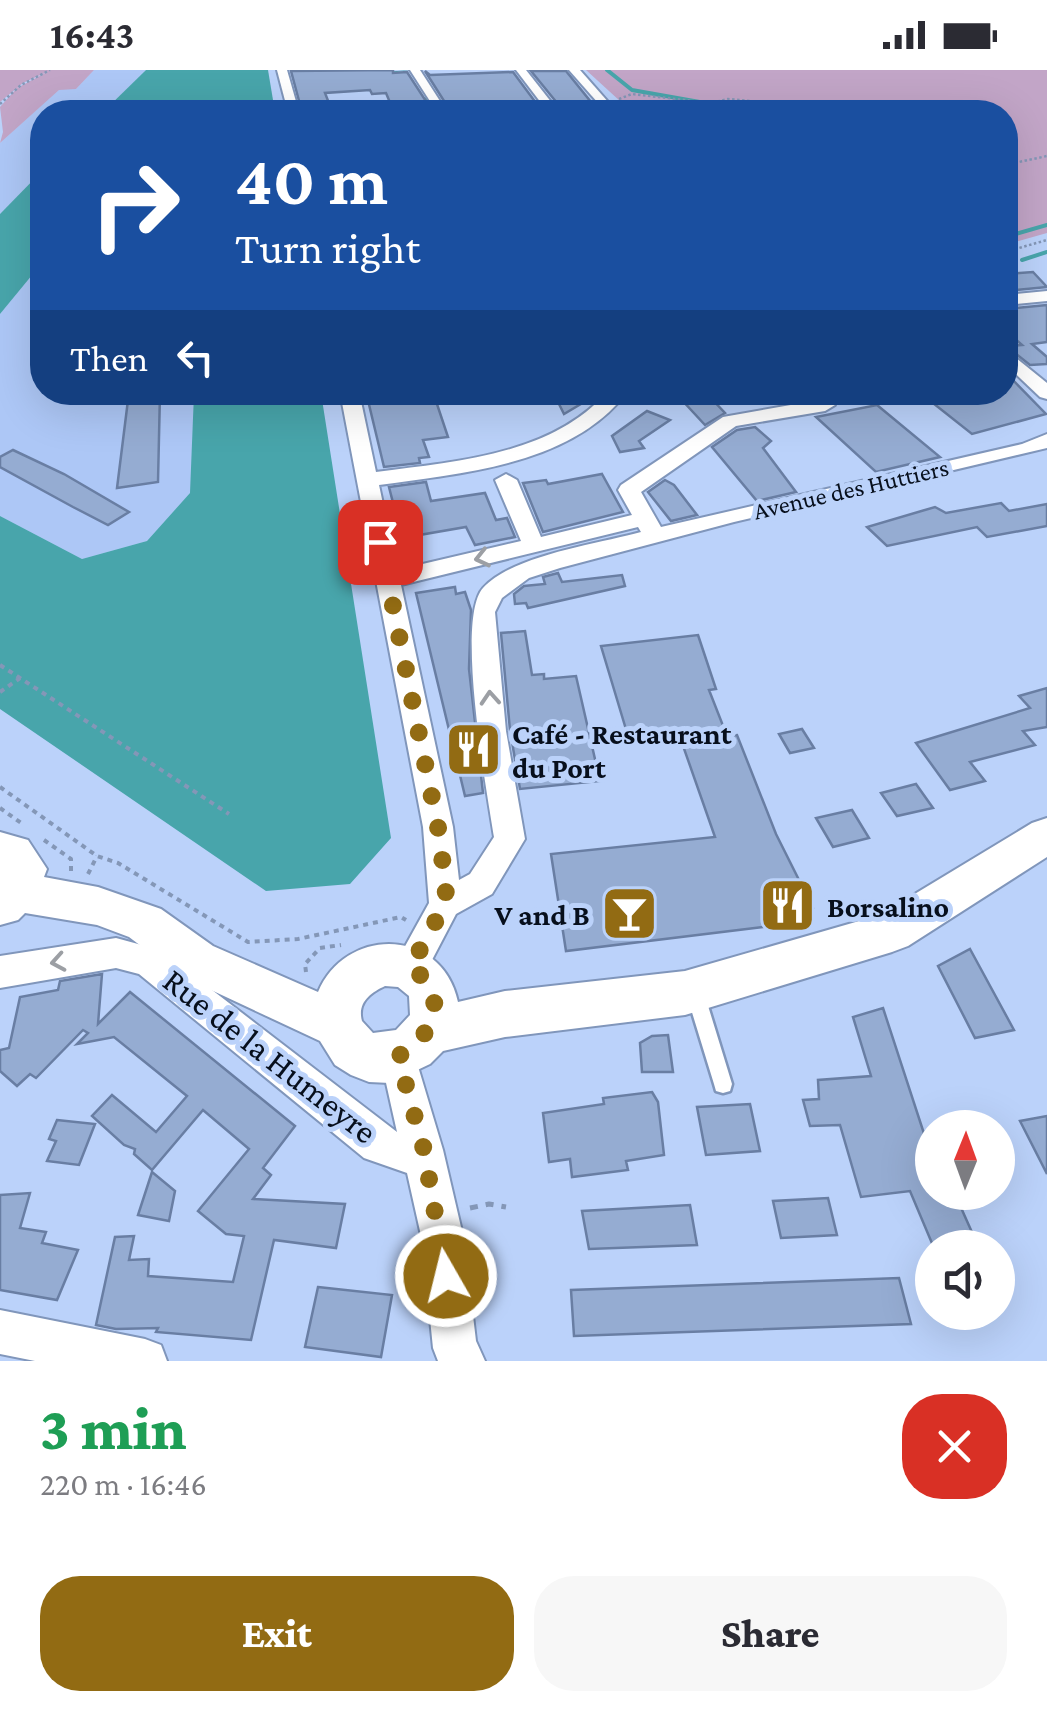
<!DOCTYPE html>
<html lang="en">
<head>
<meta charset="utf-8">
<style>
  body { margin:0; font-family:"Crimson Pro",serif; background:#f7f7f7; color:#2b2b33; height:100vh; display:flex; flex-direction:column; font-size:38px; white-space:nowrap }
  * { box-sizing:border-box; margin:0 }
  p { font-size:32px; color:#7c7c81 }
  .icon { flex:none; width:55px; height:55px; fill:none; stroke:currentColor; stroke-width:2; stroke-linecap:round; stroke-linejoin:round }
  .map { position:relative; height:1291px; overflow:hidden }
  .panel { display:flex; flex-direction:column; background:#fff; flex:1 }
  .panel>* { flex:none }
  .banner { position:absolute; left:30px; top:30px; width:988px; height:305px; border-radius:40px; box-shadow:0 10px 40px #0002; background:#1a4fa0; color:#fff; overflow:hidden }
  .needle { width:65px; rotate:1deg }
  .fabs { position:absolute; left:915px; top:1040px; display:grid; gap:20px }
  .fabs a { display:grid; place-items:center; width:100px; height:100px; border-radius:50%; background:#fff; box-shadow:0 10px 40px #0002; font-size:50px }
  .pin { position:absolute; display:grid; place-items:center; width:85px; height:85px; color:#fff; margin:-42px; border-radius:20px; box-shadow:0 5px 15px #0006 }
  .me { position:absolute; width:110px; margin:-55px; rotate:352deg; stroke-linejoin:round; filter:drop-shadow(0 0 8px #0008) }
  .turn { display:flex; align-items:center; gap:35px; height:210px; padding:0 40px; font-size:45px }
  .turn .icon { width:130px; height:130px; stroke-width:2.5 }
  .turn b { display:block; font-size:70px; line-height:85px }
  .then { display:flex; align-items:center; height:95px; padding:0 40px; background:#0003; gap:20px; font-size:38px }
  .round { display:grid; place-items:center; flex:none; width:105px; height:105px; border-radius:40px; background:#f7f7f7 }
  .summary { display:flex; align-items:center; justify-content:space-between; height:170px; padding:0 40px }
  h1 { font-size:60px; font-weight:800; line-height:75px; color:#1e9e55 }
  .action { display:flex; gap:20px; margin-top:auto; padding:20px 40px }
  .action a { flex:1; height:115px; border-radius:40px; background:#926b13; color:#fff; font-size:40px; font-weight:800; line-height:115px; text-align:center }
  .action a+a { background:#f7f7f7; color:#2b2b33 }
  .status { display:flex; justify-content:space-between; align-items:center; height:70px; padding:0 50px; background:#fff; direction:ltr }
  .status svg { height:28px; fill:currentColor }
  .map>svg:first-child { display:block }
  .built { fill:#adc7f6 }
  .green { fill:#c2a5c7 }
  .water { fill:#48a5ab }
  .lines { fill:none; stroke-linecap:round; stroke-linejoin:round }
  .stream { stroke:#48a5ab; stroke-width:4 }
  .canal { fill:#48a5ab; fill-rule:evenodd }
  .building { fill:#95acd2; stroke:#697ea3; stroke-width:2.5 }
  .lane-casing { stroke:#8096bb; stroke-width:5 }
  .street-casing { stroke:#8096bb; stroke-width:4 }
  .secondary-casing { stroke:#8096bb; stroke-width:4 }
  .path-far2 { stroke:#8497b7; stroke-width:2.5; stroke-dasharray:2.5 2.5; stroke-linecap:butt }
  .path-far1 { stroke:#8497b7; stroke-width:4; stroke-dasharray:5 5; stroke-linecap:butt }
  .path { stroke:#8497b7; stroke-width:5; stroke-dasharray:8 8; stroke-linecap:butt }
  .lane { fill:#fff; fill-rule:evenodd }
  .street { fill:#fff; fill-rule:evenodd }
  .secondary { fill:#fff; fill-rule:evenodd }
  .oneway { stroke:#9c9fa4 }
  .route { stroke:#926b13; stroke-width:18; stroke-dasharray:0 32.4 }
  .labels { text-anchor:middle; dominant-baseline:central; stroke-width:10; stroke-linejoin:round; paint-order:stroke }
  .far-street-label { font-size:25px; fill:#070f1c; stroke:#bbd2fa }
  .poi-label { font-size:30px; font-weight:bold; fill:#070f1c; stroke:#bbd2fa; text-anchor:start }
  .near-street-label { font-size:35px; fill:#070f1c; stroke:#bbd2fa }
</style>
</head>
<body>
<div class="status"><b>16:43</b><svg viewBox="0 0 49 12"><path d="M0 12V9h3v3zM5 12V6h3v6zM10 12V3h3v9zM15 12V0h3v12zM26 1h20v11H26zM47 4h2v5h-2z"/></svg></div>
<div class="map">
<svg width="1047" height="1291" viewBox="0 0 1047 1291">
  <rect width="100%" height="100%" fill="#bbd2fa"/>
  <g class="built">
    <path d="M94,0h52l-43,42h-61v59l-42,43v-71l60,-54h16z"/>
    <path d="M42,193v129l152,1 -3,99 -44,49 -65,18 -82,-43v-202z"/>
  </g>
  <g class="green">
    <path d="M0,0h94l-18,19 -17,1 -59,53 3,-11 -3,-25 17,-19 30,-16 -24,11 -23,19z"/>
    <path d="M586,0h461v163l-42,12v-133h-373z"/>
  </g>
  <g class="water">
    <path d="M146,0h122l7,42h-172z"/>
    <path d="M42,101v92l-42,51v-100z"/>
    <path d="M194,323h127l70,445 -41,46 -84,7 -266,-182v-193l82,43 65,-18 43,-48z"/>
  </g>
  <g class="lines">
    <g class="stream">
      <path d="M607,0l25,20 124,22"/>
      <path d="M1005,167l42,-12"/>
      <path d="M1022,190l25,-8"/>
    </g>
    <g class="canal">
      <path d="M411,0l-50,7 -5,-3z"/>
      <path d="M430,27l4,5 -70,6 -5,-3z"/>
    </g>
  </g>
  <g class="building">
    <path d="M393,0v3l14,-1 26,40h-39l-8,-19 -14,1 -2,-4 -45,3 7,18 -30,1 -11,-41z"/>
    <path d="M425,1l5,4 83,-3 29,39 -91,1z"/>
    <path d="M531,1h35l29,36 -33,2z"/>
    <path d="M1033,202l14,15 -42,4v-17z"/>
    <path d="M1047,235v37l-15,2 15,13v7l-17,1 -24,-19 16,-1 -17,-15v-21z"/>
    <path d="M1005,302l41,42 -74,20 -53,-42h86z"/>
    <path d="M129,322h31l-2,90 -41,6z"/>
    <path d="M366,322h26l2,7 40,-4 14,42 -25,3 6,17 -10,1 1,5 -36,4z"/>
    <path d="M553,322h48l-37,22z"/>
    <path d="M707,324l18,19 -20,12 -24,-26z"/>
    <path d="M877,335l63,52 -64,15 -60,-55z"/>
    <path d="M647,341l23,9 -31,21 5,7 -24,4 -8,-16z"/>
    <path d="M755,357l16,14 -8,7 33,44 -39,9 -45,-54 25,-17z"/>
    <path d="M13,380l51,24 65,38 -21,13 -35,-18 -73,-40v-10z"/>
    <path d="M602,404l21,38 -80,20 -20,-49 23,-3 2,4z"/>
    <path d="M665,410l9,5 23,30 -26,6 -23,-29z"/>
    <path d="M426,412l5,19 54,-8 11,27 11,-2 8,19 -40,8 -9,-18 -64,11 -13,-51z"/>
    <path d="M1001,433l8,8 38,-7v22l-60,11 -10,-10 -90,19 -20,-19 68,-20 11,6z"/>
    <path d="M558,503l4,9 60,-7 3,11 -97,22 -2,-5 -11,1 -1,-10 10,-8 21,-2 -2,-7z"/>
    <path d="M455,517l1,7 9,-2 6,18 -2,59 14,124 -18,3 -49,-203z"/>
    <path d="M525,561l7,44 12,-1v5l32,-3 24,105 -80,8 -10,-59 -9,-97z"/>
    <path d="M698,565l18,54 -7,1 18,46 10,-1 39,99 37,74 -22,12 -28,7 -197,24 -15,-97 164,-17 -34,-97 -50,6 -30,-100z"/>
    <path d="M1047,618v39l-24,4 12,14 -65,17 15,19 -35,9 -34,-47 114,-35 -11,-12z"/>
    <path d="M802,659l12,19 -24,5 -11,-19z"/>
    <path d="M916,714l17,24 -36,8 -16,-23z"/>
    <path d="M852,740l17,28 -36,9 -17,-29z"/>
    <path d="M970,879l44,81 -39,8 -37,-72z"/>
    <path d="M102,904l-4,50 32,-32 165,134 -32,42 8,7 -18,24 92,5 -9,44 -62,-8 -23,100 -95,-8 2,-4 -42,1 -20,-4 19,-88 19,-1 -5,24 20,-1 -1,17 85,6 11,-46 -18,-2 -28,-23 51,-62 -46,-39 -51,60 -18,-16 1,-5 -11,-4 -32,-29 20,-21 44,37 31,-36 -73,-59 -37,7 11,-11 -5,-3 -47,48 -6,-4 -13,12 -17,-15v-21l9,-2 11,-51 38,-7 2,-9z"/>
    <path d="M883,938l49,150v34h22l25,56h-45l-24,-57 -49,6 -21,-72 -30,1 -7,-26 16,-1 -1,-19 53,-4 -18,-59z"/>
    <path d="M668,965l5,37h-31l-2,-29 12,-7z"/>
    <path d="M652,1022l6,10 6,53 -38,6 2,9 -56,7 -2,-18 -21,3 -6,-49 61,-9 -1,-6z"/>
    <path d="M750,1034l10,47 -54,4 -9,-48z"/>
    <path d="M1047,1046v58l-27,-53z"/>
    <path d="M57,1050l38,4 -16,41 -32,-4 9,-20 -7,-2z"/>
    <path d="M152,1102l23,19 -6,30 -31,-6z"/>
    <path d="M30,1123l-10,35 26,4 -4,11 36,7 -21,50 -57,-10v-95z"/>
    <path d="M828,1128l9,37 -56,3 -8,-37z"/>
    <path d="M690,1135l7,40 -108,4 -7,-38z"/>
    <path d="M899,1208l12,46 -337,12 -3,-46z"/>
    <path d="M318,1217l74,8 -11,62 -76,-10z"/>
  </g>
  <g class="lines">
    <defs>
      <path id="lane" d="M696,918l6,2 3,6 27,88 -2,7 -7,2 -7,-2 -2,-7 -27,-88 3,-6z"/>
      <g id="street">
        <path d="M277,0h10l12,42h-11z"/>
        <path d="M410,0h10l27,42h-10z"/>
        <path d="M516,0h10l33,42h-11z"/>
        <path d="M569,0h11l37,42h-11z"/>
        <path d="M1047,221v10l-42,4v-10z"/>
        <path d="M1005,279l42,34v16l-7,-2 -35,-33z"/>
        <path d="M340,322h19l17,80c78,-10 176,-17 231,-80h20c-55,73 -164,81 -248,93l18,85 124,-29 -26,-61 11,-6 11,6 24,57 91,-22 -14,-25 3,-5 102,-68 102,-18 10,6 -10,6 -89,15 -95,66 20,35 361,-83 25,-10v14l-313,74 -174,46 -31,10 -27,20 -7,14 11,119 19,108 -33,55 -36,20 -34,65 -12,5 -12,-5 -5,-11 36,-65 -6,-76zM638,457l3,5c-43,12 -128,23 -158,56 -28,31 4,204 11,249l-24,37 -11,6 -6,-53 -52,-242z"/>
        <path d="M116,868l44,12 237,182 -17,-76 5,-13 13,-5 13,5 32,107 21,90 12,101 9,20h-47l-5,-13 -11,-108 -15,-67 -43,-15 -225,-184 -23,-6 -116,20v-32z"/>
        <path d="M0,1240l145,29 16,6 6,16h-132l-35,-7z"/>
      </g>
      <path id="secondary" d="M1047,748v39l-139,89 -16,6 -207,63 -180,22 -62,14 -13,13 -40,19 -21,-1 -18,-7 -16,-10 -15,-24 -139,-65 -52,-39 -32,-12 -72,-12 -7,7 -18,5v-93l28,8 19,29 -3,8 54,10 63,22 52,37 105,46c28,-66 124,-65 140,10l47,-11 180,-20 195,-56 152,-92zM385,916l13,1 11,9 1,19 -14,15 -23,3 -11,-12c-5,-18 8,-28 23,-35z"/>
    </defs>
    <use href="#lane" class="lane-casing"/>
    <use href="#street" class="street-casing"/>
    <use href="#secondary" class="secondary-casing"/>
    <g class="path-far2">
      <path d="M619,29l13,-5 79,9 17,-4 23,2 32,11"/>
      <path d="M0,34l21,-19 29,-15"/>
      <path d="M1005,95l42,-9"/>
      <path d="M1005,182l42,-12"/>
    </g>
    <g class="path-far1">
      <path d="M0,595l229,149"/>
      <path d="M0,622l20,-14"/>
      <path d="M0,717l97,69 21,7 130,79 50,-3 103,-22 5,3"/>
      <path d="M0,738l24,17"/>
      <path d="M44,770l27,19v13"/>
      <path d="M88,804l9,-18"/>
      <path d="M306,902l-1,-8 15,-16 21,-3"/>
    </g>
    <path class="path" d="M470,1138l19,-4 17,3"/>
    <use href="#lane" class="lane"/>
    <use href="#street" class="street"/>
    <use href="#secondary" class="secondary"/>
  </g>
  <defs><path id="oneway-chevron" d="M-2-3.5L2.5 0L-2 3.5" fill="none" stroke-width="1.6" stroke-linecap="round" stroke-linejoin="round" transform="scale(2.5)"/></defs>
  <g class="oneway">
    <use href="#oneway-chevron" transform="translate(482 488) rotate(167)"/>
    <use href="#oneway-chevron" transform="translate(490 628) rotate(-94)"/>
    <use href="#oneway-chevron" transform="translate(58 892) rotate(170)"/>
  </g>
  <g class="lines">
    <path class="route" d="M380,472l58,285 8,61 -1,16 -35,64c42,23 24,70 -12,88l26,94 22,126"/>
  </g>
  <defs>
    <symbol id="restaurant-square" viewBox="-11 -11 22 22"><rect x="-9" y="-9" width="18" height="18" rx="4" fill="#926b13" stroke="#bbd2fa"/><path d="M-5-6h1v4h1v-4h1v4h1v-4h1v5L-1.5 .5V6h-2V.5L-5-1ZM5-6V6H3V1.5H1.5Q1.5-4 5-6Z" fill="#fff"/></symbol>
    <symbol id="bar-square" viewBox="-11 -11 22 22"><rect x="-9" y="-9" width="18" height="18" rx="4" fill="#926b13" stroke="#bbd2fa"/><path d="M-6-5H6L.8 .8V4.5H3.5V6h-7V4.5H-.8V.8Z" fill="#fff"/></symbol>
  </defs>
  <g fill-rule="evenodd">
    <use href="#restaurant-square" x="442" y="648" width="63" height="63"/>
    <use href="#restaurant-square" x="756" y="804" width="63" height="63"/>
    <use href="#bar-square" x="598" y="812" width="63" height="63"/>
  </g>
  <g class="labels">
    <g class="far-street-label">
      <text transform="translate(851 419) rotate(-13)">Avenue des Huttiers</text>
    </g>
    <g class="poi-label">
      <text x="512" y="663">Café - Restaurant<tspan x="512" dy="34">du Port</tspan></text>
      <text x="827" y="836">Borsalino</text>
      <text x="590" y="844" text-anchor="end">V and B</text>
    </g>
    <g class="near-street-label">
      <text transform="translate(270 986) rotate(38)">Rue de la Humeyre</text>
    </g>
  </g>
</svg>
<div class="fabs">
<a><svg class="needle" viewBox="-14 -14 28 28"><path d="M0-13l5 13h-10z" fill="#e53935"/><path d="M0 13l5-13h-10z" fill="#7c7c81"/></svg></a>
<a><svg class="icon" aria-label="sound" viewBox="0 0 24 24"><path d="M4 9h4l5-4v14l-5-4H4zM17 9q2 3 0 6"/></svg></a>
</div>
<div class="pin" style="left:380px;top:472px;background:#d93025"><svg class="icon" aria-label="arrive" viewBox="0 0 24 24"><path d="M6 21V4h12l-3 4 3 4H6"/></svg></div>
<svg class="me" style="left:446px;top:1206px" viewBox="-20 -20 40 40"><circle r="17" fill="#926b13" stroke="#fff" stroke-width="3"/><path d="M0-11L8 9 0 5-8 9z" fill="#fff"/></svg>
<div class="banner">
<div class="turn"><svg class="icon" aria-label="right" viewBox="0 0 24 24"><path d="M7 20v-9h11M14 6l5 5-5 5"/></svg><div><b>40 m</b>Turn right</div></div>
<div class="then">Then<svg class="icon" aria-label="left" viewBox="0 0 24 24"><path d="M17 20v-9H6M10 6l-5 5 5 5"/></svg></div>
</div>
</div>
<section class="panel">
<div class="summary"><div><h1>3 min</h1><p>220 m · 16:46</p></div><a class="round" style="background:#d93025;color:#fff"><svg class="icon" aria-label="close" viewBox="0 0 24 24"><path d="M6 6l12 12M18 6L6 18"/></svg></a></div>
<div class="action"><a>Exit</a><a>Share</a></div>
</section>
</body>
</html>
